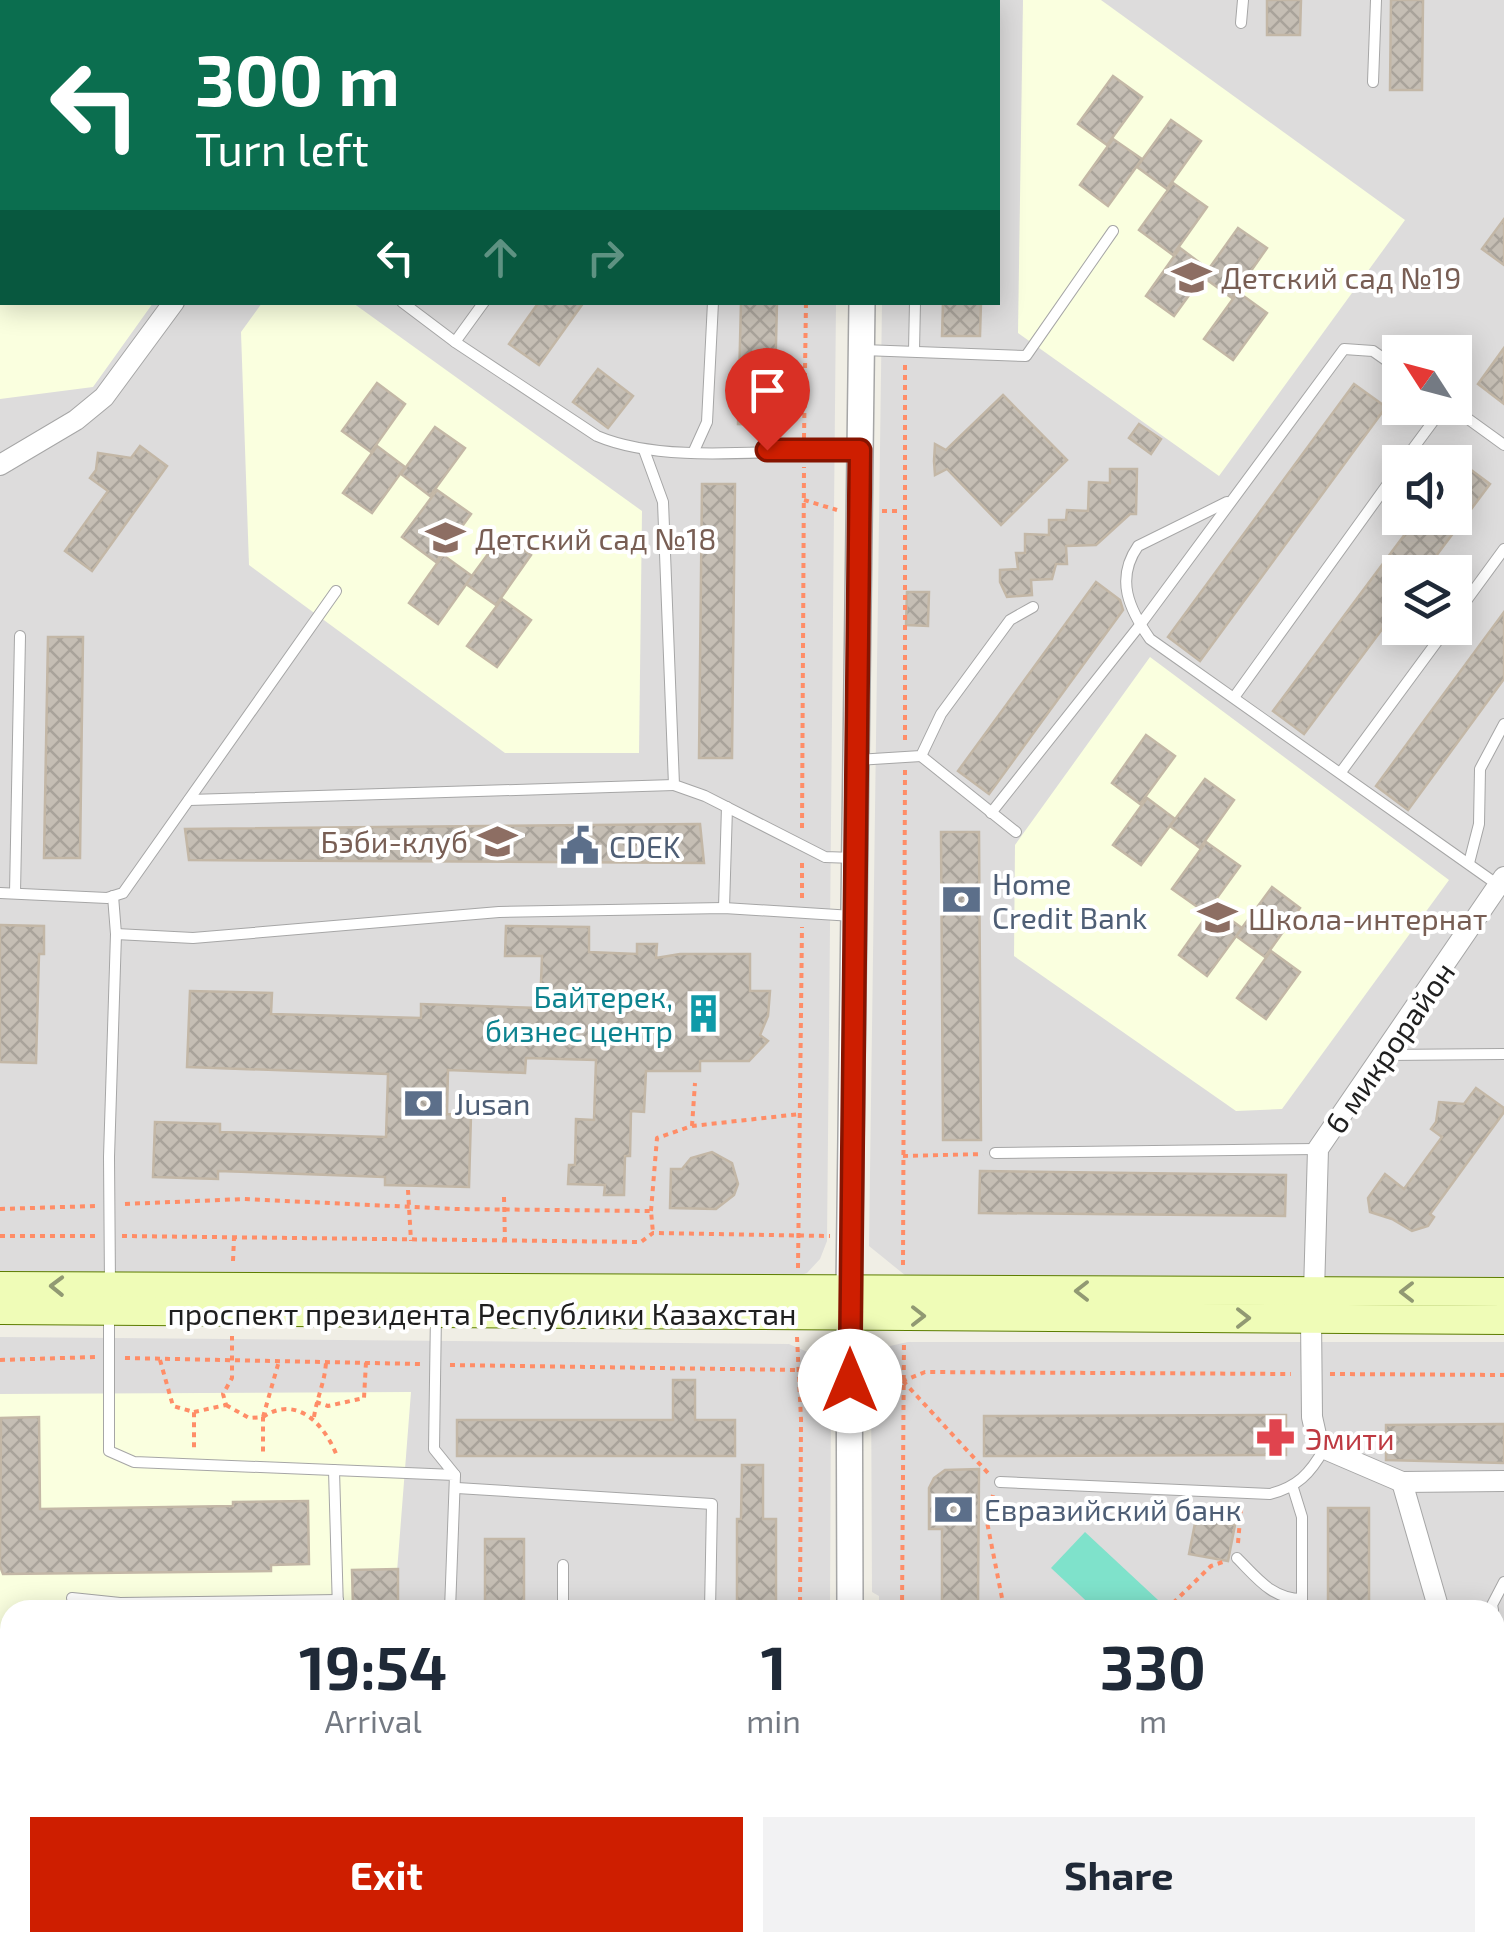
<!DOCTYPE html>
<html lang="en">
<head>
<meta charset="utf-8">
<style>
  body { margin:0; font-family:"Exo 2",sans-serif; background:#f2f2f3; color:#1f2937; height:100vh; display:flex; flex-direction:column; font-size:38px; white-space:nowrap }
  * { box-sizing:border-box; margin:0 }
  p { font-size:32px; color:#747a83 }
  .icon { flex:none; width:55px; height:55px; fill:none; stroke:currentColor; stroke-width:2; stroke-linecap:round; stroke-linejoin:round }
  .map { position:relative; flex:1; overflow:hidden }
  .sheet { position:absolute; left:0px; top:1600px; width:1505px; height:352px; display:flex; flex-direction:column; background:#fff; border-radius:30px 30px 0 0; box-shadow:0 5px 25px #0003 }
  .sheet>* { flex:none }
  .banner { position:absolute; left:0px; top:0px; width:1000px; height:305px; box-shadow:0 5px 25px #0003; background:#0b6e4f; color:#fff; overflow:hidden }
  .needle { width:65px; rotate:306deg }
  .buttons { position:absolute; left:1382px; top:335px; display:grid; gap:20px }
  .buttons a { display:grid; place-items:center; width:90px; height:90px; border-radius:0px; background:#fff; box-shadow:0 5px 25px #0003; font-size:50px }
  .pin { position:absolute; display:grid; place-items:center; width:85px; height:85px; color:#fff; margin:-102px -42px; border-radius:50% 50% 50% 0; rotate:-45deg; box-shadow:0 0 10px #0007 }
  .pin .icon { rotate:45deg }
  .me { position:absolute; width:110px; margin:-55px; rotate:0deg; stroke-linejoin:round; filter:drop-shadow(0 0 8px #0008) }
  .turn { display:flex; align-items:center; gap:35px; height:210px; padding:0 30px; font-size:45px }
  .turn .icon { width:130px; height:130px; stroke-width:2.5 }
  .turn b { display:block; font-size:70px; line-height:85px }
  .lanes { display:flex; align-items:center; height:95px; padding:0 30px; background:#0003; justify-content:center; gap:50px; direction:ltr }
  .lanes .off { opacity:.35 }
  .eta { display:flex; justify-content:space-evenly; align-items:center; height:170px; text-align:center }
  .eta b { font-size:60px; font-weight:700; line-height:70px }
  .primary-button { display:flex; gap:20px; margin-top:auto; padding:20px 30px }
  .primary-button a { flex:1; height:115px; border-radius:0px; background:#ce1e00; color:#fff; font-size:40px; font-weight:700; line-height:115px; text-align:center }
  .primary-button a+a { background:#f2f2f3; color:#1f2937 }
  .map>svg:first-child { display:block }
  .residential { fill:#dddcdc; fill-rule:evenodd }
  .education { fill:#faffdf }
  .pitch { fill:#7fe2cb }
  .building { fill:url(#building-cross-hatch); stroke:#c3b7a6; stroke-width:2.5 }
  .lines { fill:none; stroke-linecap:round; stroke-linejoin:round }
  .service-casing { stroke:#a6a6a6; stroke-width:12 }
  .minor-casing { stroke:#a6a6a6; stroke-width:22 }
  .tertiary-casing { stroke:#a6a6a6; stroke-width:28 }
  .secondary-casing { stroke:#5c7c00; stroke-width:30 }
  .path { stroke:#ff8d67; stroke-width:4; stroke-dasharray:5 5; stroke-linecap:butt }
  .service { stroke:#fff; stroke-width:10 }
  .minor { stroke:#fff; stroke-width:20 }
  .tertiary { stroke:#fff; stroke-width:25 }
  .secondary { stroke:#effcb7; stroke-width:28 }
  .oneway { stroke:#919973 }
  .route-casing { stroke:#861400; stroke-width:25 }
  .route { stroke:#ce1e00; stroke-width:18 }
  .labels { text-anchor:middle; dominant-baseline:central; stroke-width:8; stroke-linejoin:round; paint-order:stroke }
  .education-label { font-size:30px; fill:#785e54; stroke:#fff; text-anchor:start }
  .service-label { font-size:30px; fill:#4e5e75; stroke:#fff; text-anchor:start }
  .culture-label { font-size:30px; fill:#0d838f; stroke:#fff; text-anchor:end }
  .street-label { font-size:30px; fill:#1f1f1f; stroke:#fff }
  .health-label { font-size:30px; fill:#be3a42; stroke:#fff; text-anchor:start }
</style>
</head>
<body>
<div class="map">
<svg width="1504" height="1951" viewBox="0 0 1504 1951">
  <defs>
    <pattern id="building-cross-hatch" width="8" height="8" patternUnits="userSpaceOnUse" patternTransform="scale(2.5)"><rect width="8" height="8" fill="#c5beb4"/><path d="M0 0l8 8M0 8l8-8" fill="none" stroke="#a9a39a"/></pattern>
  </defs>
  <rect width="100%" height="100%" fill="#f0eee5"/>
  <g class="residential">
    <path d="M0,0h838l-836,2v300l834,1 -9,938 -7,18 -13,14 -17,6 -790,-5z"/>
    <path d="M887,0h617v1279l-593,1 -42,-34 13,-943 116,-1v-300zM1400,352h55v56h-55zM1400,462h55v56h-55zM1400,572h55v56h-55z"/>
    <path d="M0,1337l789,7 23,10 12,14 7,25 -1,217h-820v332h819v9h-829z"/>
    <path d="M908,1342h596v609h-623v-9h614v-332h-616v-14l-7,-4 -1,-218 6,-15 13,-13z"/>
  </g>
  <g class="education">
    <path d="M0,0h367l-365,2v300l151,1 -60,84 -93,12z"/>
    <path d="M1023,0h78l304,220 -186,256 -201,-143z"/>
    <path d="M262,303h91l289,208 -3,242h-134l-256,-188 -8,-233z"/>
    <path d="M1150,657l299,223 -167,229 -46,2 -222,-155 1,-111z"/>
    <path d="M411,1392l-17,218h-384v248l-10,-4v-460z"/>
  </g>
  <path class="pitch" d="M1085,1532l73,68 -10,10h-52l-45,-42z"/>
  <g class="building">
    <path d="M1267,0h34l-1,35h-33z"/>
    <path d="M1391,0h32l-1,90h-32z"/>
    <path d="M1113,76l29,21 -35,48 -29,-21z"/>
    <path d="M1171,120l30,21 -34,48 -30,-22z"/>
    <path d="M1113,139l29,20 -34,47 -28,-21z"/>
    <path d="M1173,183l34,24 -34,48 -34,-25z"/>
    <path d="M1504,219v46l-22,-16z"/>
    <path d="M1238,228l29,20 -35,50 -29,-21z"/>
    <path d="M1180,248l28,21 -34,47 -28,-20z"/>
    <path d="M1238,292l29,21 -34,47 -29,-21z"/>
    <path d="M539,302h45l-45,63 -30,-21z"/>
    <path d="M741,302h36l-3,123 -36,-1z"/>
    <path d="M943,302h38l-1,34h-38z"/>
    <path d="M1504,348v56l-26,-20z"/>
    <path d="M598,369l35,27 -25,32 -35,-26z"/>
    <path d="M377,383l28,21 -34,48 -29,-21z"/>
    <path d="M1354,384l32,23 -186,254 -32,-24z"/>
    <path d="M1003,395l64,65 -66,65 -54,-56 -12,6 -1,-14 1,-17 11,6z"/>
    <path d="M1139,424l22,15 -10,15 -22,-16z"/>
    <path d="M435,427l30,21 -35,48 -29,-22z"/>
    <path d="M140,446l27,20 -75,105 -27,-20 43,-60 -18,-13 6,-8 2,-17 33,5z"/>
    <path d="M377,446l28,21 -33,46 -29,-20z"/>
    <path d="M1455,458l35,26 -66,88h-24v33l-96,129 -31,-23 144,-193h38z"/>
    <path d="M1110,469h27l-1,45h-6l-34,31 -30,1 1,18h-11l-4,15 -21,1 1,15 -25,2 -7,-15v-12l18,-1 -2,-16h9v-19l24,1v-15h17l1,-10 21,1 1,-29 21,1z"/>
    <path d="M702,484h33l-3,274h-33z"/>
    <path d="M437,490l34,24 -35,48 -34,-25z"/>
    <path d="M502,535l29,20 -35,50 -30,-21z"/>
    <path d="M443,555l29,21 -34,48 -29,-21z"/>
    <path d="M1096,582l24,18 3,10 -134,184 -31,-23z"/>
    <path d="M907,592h22l-1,34 -22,-1z"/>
    <path d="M502,599l29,21 -34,47 -30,-21z"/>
    <path d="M1504,612v67l-96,131 -32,-24z"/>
    <path d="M48,637h35l-3,221h-36z"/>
    <path d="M1146,735l29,21 -35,48 -28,-21z"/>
    <path d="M1205,779l29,21 -34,48 -30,-22z"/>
    <path d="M1147,798l28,21 -34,46 -28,-20z"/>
    <path d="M700,824l4,39 -515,-3 -4,-31z"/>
    <path d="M941,832h38l2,308h-38z"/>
    <path d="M1206,842l34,24 -34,47 -34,-24z"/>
    <path d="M1272,887l28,21 -35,49 -29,-21z"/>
    <path d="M1213,907l29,21 -35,48 -28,-21z"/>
    <path d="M0,925l44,1v28h-5l-3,109 -36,-1z"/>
    <path d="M506,926l83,1v25l48,2v-10h20l-1,14 24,-4h70v37h20l-2,25 -8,19 8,6 -19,20h-49v10h-54l-2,41 -13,-1 -1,45h-5l-1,39h-20l1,-10 -37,-1 1,-19h6l1,-46 18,1 2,-60 -70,-2 -1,15 -77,-3 -1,44 24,1 -2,72 -84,-2v-8l-167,-6v8l-65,-2 2,-55 65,2v8l166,5 2,-63 -201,-7 3,-76 82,2 -1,21 150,4v-14l119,4 2,-52h-37z"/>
    <path d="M1271,951l29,21 -34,47 -29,-21z"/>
    <path d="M1476,1088l28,20v4l-74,102 4,3 -6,9 -16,5 -20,-12 -22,-7 -2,-14 17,-24 19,15 38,-52 -11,-8 5,-7 3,-20 25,2z"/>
    <path d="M712,1152l20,11 6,21 -4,11 -18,14 -46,-1 1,-39h11l9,-11z"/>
    <path d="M980,1171l306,4 -1,41 -306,-3z"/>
    <path d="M673,1380h22v40h40v36h-278v-36h216z"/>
    <path d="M1286,1415v40l-302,1v-40z"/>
    <path d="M39,1417l1,92 193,-3v-4l75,-1 1,63 -38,1v6l-268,3 -3,-8 1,-148z"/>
    <path d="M1504,1424v39l-118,-3v-35z"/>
    <path d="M742,1465h21v54h13v91h-39v-91h4z"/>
    <path d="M979,1469l-1,141h-36v-81h-13v-41l5,-10 11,-8z"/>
    <rect x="1328" y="1508" width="41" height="102"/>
    <path d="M1196,1518l39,7 -7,36 -39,-7z"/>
    <rect x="485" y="1539" width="39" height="71"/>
    <path d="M398,1569v38l-45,1 -1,-38z"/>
  </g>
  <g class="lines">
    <defs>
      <g id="service">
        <path d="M924,2v-2"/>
        <path d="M1241,23l2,-23"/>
        <path d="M1373,82l3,-82"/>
        <path d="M402,302l53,40 142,94c71,30 182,12 260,14"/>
        <path d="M455,342l29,-40"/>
        <path d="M863,350l163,6 87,-125"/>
        <path d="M914,351l1,-49"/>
        <path d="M1453,408l51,37"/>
        <path d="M644,450l19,52 11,283 31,11 120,61 29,1"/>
        <path d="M693,453l14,-31 6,-120"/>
        <path d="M1403,462l40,-54"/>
        <path d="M1227,502l-89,44c-23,33 -9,63 12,93l348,246"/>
        <path d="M1455,616l49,-67"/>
        <path d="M1235,696l165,-229"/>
        <path d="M921,756l95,76"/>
        <path d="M857,760l64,-4 20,-42 69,-94 23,-13"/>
        <path d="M1341,772l106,-144"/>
        <path d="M189,800l485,-15"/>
        <path d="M991,813l149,-188 204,-276 29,2 27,19"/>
        <path d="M1469,863l10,-39 1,-55 24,-45"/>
        <path d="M0,893l107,5 16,-5 213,-302"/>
        <path d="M15,893l5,-257"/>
        <path d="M724,908l3,-101"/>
        <path d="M116,934l77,4 306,-26 225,-4 129,8"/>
        <path d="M1385,1055l119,-1"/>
        <path d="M995,1153l322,-4"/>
        <path d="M110,1285l-1,-128 7,-223 -3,-38"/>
        <path d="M109,1311v140l25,11 321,13 -5,135"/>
        <path d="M436,1313l-2,136 21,26"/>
        <path d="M334,1470l4,140"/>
        <path d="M1000,1482l270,12c27,-7 40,-20 54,-45"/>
        <path d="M457,1488l255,16 -2,106"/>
        <path d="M1293,1488l9,29v93"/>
        <path d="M1237,1558c20,20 35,41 65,41"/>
        <path d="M72,1598l48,5 218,-3"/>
        <path d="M563,1610v-45"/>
        <path d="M1493,1610l-1,-5 12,-23"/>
        <path d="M1495,1619l9,50"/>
        <path d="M1495,1735l9,-6"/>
        <path d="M0,1905l10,8"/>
        <path d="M0,1937l10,-14"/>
        <path d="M49,1942l11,9"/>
        <path d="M552,1942l12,9"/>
        <path d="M1171,1942l1,9"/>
        <path d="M1331,1942v9"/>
        <path d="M703,1951v-9"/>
        <path d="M1035,1951v-9"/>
        <path d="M1229,1951l7,-9"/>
      </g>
      <g id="minor">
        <path d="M764,0l4,2"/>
        <path d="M392,2l1,-2"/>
        <path d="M0,465l76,-45 28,-23 70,-95"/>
        <path d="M1314,1292l4,-143 186,-272"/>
        <path d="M1311,1319l1,98 4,18 9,14 77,33 102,-1"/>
        <path d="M1402,1482l37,128"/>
        <path d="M1495,1806l9,34"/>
      </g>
      <g id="tertiary">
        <path d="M865,2v-2"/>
        <path d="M850,1610l-1,-320 13,-988"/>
        <path d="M851,1942v9"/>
      </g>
      <g id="secondary">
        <path d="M0,1286l1504,6"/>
        <path d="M0,1310l1504,10"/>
      </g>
    </defs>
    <use href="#service" class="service-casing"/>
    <use href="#minor" class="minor-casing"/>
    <use href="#tertiary" class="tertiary-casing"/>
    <use href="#secondary" class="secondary-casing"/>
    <g class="path">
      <path d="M811,2v-2"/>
      <path d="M905,365v375"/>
      <path d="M804,438l2,-136"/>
      <path d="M804,500l33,10"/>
      <path d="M882,511h20"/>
      <path d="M802,828l2,-361"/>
      <path d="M802,898v-36"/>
      <path d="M692,1126l3,-43"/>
      <path d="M903,1156l80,-2"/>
      <path d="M408,1190l3,51"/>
      <path d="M504,1197l1,45"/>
      <path d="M125,1204l119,-5 212,10 195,2 2,22"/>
      <path d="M0,1209l95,-3"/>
      <path d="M651,1211l6,-73 35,-12 108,-12"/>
      <path d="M0,1236h97"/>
      <path d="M122,1236l519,6 12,-9 177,3"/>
      <path d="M233,1261l1,-23"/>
      <path d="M903,1265l2,-495"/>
      <path d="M798,1268l4,-341"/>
      <path d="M797,1337l4,82 -1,191"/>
      <path d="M125,1358l295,6"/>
      <path d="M0,1360l95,-3"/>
      <path d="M160,1360l13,46 21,6v36"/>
      <path d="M450,1365l347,5 23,10 8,1"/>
      <path d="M1330,1374l174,1"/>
      <path d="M872,1381h31l22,-9 366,2"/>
      <path d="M903,1381l85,92"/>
      <path d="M316,1402l12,4 36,-8 2,-36"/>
      <path d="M226,1405l23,13 14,-1v35"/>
      <path d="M194,1412l32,-7 -3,-11 9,-16v-42"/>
      <path d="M263,1417c34,-23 62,8 74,39"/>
      <path d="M263,1417l16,-56"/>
      <path d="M314,1417c3,-20 11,-35 12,-55"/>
      <path d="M993,1495l-6,27 15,76 13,12"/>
      <path d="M1238,1543l3,-35"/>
      <path d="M902,1610l2,-270"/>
      <path d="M1166,1610l45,-44 12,-4"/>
      <path d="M347,1951h3"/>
      <path d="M425,1951l6,-9"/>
      <path d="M798,1951v-9"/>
      <path d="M899,1951l1,-9"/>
      <path d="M1455,1951v-9"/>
    </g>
    <use href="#service" class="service"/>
    <use href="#minor" class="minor"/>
    <use href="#tertiary" class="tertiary"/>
    <use href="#secondary" class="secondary"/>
  </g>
  <defs><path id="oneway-chevron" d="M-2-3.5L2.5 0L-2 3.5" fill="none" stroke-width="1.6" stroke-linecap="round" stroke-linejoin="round" transform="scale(2.5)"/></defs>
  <g class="oneway">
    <use href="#oneway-chevron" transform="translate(57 1286) rotate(-179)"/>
    <use href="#oneway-chevron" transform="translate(1082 1291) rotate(-180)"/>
    <use href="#oneway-chevron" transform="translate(1407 1292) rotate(-180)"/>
    <use href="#oneway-chevron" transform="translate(918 1316)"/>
    <use href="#oneway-chevron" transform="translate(1243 1318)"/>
  </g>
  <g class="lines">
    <defs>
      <path id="route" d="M767,450h93l-10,931"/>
    </defs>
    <use href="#route" class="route-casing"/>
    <use href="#route" class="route"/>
  </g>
  <defs>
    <symbol id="school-bare" viewBox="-9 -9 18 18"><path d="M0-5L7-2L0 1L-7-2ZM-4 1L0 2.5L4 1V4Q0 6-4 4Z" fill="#8d6e63" stroke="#fff" stroke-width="2.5" paint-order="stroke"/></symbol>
    <symbol id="civic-bare" viewBox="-9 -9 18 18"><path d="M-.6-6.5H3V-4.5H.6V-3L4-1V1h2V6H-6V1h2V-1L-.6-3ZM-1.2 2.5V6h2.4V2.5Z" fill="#5c6f8a" stroke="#fff" stroke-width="2.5" paint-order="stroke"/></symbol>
    <symbol id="bank-bare" viewBox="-9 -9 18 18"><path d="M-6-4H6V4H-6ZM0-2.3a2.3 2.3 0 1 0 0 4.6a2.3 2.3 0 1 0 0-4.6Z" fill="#5c6f8a" stroke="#fff" stroke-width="2.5" paint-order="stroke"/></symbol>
    <symbol id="building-bare" viewBox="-9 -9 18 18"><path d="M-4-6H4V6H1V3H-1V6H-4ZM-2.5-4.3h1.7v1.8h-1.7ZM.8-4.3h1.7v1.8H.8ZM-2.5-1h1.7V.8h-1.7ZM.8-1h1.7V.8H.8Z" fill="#0f9aa8" stroke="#fff" stroke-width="2.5" paint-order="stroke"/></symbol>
    <symbol id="pharmacy-bare" viewBox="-9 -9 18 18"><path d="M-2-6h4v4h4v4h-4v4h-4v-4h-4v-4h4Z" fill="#e0444e" stroke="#fff" stroke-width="2.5" paint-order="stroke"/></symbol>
  </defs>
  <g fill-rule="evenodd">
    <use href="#school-bare" x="1164" y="250" width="55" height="55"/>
    <use href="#school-bare" x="418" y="510" width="55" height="55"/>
    <use href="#school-bare" x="470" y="814" width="55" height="55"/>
    <use href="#civic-bare" x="552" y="818" width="55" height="55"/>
    <use href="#bank-bare" x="934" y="872" width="55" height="55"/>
    <use href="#school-bare" x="1190" y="890" width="55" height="55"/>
    <use href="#building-bare" x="676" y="986" width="55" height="55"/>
    <use href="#bank-bare" x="396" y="1076" width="55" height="55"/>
    <use href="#pharmacy-bare" x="1248" y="1410" width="55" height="55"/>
    <use href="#bank-bare" x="926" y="1482" width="55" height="55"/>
  </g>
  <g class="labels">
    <g class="education-label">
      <text x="1221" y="277">Детский сад №19</text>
      <text x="475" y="538">Детский сад №18</text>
      <text x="468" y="841" text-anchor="end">Бэби-клуб</text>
      <text x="1248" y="918">Школа-интернат</text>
    </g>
    <g class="service-label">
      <text x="609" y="846">CDEK</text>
      <text x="992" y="883">Home<tspan x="992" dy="34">Credit Bank</tspan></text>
      <text x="454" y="1103">Jusan</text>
      <text x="984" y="1509">Евразийский банк</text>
    </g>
    <g class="culture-label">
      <text x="673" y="996">Байтерек,<tspan x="673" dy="34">бизнес центр</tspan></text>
    </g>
    <g class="street-label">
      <text transform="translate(1389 1047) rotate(-55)">6 микрорайон</text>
      <text x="482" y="1313">проспект президента Республики Казахстан</text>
    </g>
    <g class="health-label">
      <text x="1305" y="1438">Эмити</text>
    </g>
  </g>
</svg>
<div class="buttons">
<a><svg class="needle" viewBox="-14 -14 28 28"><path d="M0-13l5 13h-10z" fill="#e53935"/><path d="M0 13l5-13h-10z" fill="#747a83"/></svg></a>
<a><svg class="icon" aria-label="sound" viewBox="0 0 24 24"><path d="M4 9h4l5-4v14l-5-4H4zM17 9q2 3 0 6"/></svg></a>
<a><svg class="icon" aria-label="layers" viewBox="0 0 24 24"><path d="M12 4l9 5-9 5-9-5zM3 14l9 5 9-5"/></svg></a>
</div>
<div class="pin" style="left:767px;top:450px;background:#d93025"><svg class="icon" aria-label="arrive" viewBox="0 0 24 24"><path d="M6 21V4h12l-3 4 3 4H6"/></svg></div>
<svg class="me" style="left:850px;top:1381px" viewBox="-20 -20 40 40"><circle r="19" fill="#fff"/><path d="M0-13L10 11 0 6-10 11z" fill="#ce1e00"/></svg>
<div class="banner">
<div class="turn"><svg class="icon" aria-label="left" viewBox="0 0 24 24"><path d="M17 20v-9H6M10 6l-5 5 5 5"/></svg><div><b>300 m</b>Turn left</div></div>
<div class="lanes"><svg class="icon" aria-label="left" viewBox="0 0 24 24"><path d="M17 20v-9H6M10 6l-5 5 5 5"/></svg><svg class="icon off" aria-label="ahead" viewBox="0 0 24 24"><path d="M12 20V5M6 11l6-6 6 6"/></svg><svg class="icon off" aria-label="right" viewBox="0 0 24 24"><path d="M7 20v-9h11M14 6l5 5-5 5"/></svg></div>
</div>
<section class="sheet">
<div class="eta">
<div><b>19:54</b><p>Arrival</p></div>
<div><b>1</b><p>min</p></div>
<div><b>330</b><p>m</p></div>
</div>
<div class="primary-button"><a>Exit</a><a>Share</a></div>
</section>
</div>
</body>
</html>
